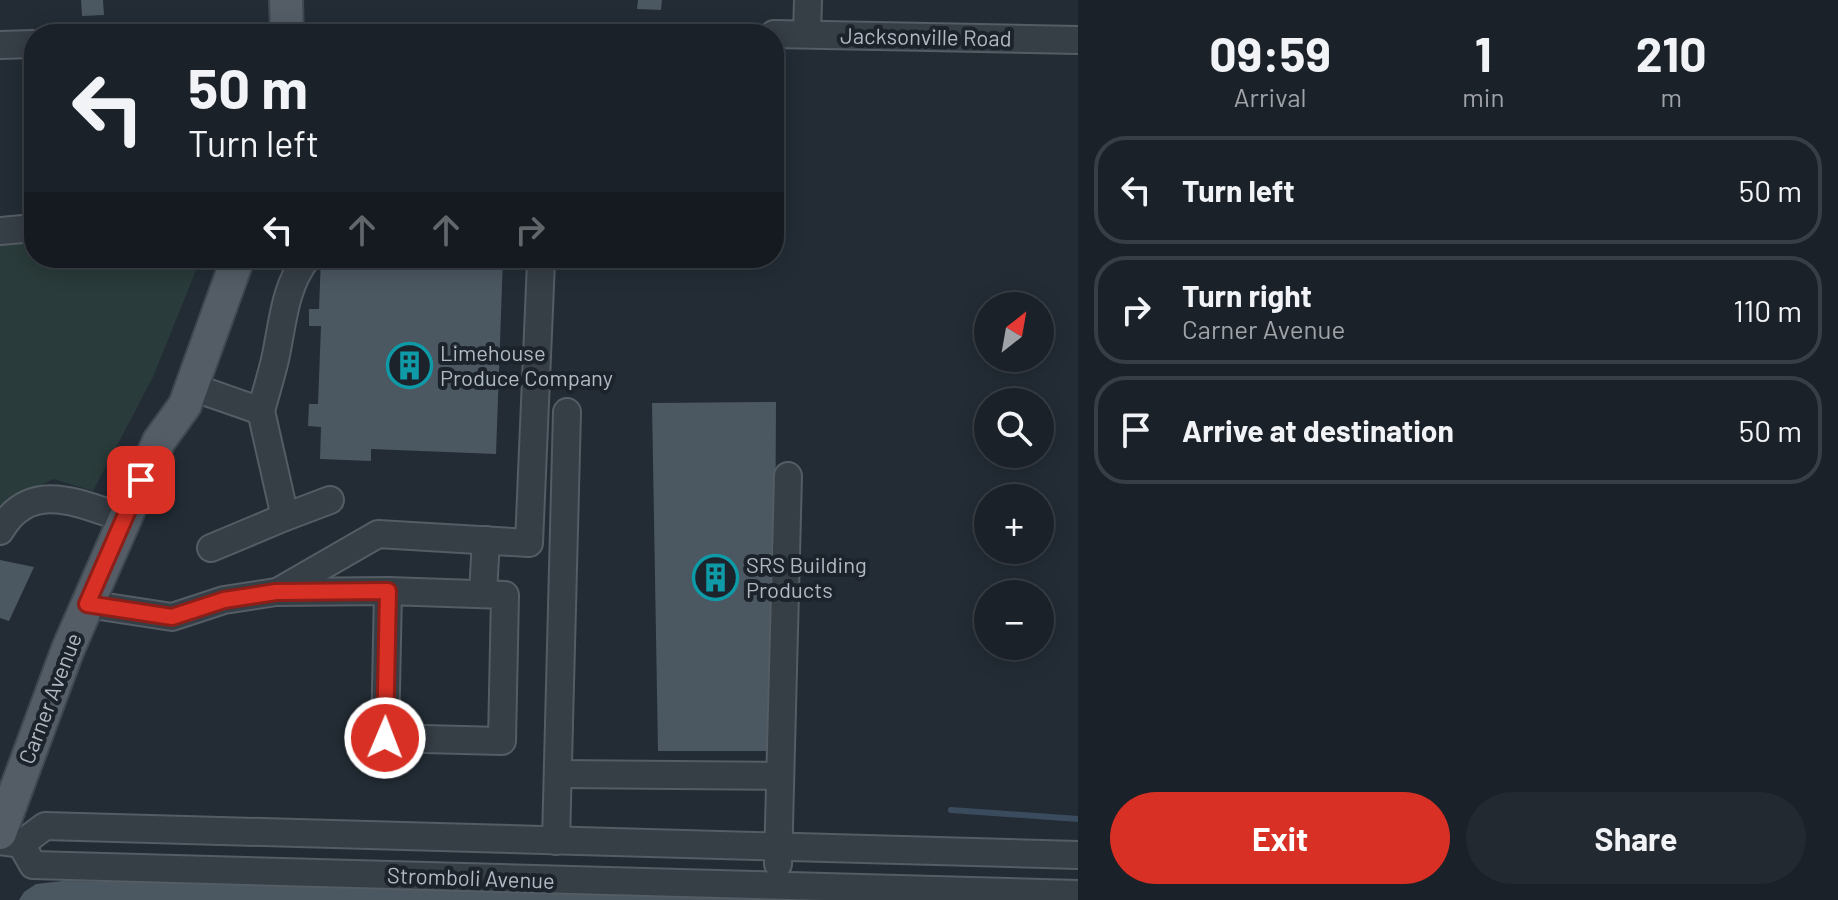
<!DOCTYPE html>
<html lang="en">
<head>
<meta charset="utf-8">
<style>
  body { margin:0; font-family:Barlow,sans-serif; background:#232930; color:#f1f3f6; height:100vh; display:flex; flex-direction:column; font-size:30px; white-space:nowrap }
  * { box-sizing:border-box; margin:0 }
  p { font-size:26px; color:#9fa3a8 }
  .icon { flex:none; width:44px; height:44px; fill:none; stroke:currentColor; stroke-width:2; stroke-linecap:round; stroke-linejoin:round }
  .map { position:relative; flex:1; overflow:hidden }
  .panel { display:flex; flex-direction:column; background:#1a2128; width:760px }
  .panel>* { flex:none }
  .guide { position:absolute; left:24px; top:24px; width:760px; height:244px; border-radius:32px; box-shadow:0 4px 20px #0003,0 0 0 2px #383e45; background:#1a2128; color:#f1f3f6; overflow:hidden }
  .needle { width:52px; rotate:31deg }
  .tools { position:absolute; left:974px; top:292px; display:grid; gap:16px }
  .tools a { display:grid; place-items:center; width:80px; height:80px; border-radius:50%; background:#1a2128; box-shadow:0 4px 20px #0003,0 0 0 2px #383e45; font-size:40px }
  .pin { position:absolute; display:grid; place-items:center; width:68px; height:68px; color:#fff; margin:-34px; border-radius:16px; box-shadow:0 4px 12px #0006 }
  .me { position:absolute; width:88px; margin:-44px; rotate:1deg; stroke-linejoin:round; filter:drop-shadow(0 0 6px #0008) }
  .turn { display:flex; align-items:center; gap:28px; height:168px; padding:0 32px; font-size:36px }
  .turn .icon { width:104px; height:104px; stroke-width:2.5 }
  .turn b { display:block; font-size:56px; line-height:68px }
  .lanes { display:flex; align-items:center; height:76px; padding:0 32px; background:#0003; justify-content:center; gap:40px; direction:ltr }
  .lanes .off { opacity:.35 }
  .eta { display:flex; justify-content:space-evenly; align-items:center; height:136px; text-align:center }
  .eta b { font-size:48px; font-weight:700; line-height:56px }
  .button { display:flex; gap:16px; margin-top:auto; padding:16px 32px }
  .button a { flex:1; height:92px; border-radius:48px; background:#d93025; color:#fff; font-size:32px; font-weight:700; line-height:92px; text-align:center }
  .button a+a { background:#232930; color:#f1f3f6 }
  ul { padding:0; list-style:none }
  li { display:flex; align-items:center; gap:24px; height:108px; margin:0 16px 12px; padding:0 16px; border:4px solid #383e45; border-radius:32px }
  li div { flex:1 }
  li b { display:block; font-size:30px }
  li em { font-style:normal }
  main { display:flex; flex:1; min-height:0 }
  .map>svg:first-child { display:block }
  .green { fill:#293b3a }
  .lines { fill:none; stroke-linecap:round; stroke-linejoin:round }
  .stream { stroke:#3a4b5d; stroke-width:6 }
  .building { fill:#4b5761 }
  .minor-casing { stroke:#545c64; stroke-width:30 }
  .major-casing { stroke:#3f4750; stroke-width:36 }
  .minor { stroke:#363e46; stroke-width:26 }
  .major { stroke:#545d66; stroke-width:32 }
  .route-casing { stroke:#8d1f18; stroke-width:20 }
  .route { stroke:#d93025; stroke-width:14 }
  .labels { text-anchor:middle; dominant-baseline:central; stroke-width:8; stroke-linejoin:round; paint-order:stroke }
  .street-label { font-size:22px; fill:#b1b9c3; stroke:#1c232b }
  .poi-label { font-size:22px; fill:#b1b9c3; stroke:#1c232b; text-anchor:start }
</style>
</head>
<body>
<main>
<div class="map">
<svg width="1078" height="900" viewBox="0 0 1078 900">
  <rect width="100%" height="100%" fill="#232c35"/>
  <path class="green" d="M34,239v19h167l-48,119 -60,114 -40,-12 -46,24 -7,2v-262z"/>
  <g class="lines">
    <path class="stream" d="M951,810l127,9"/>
  </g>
  <g class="building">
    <path d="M81,0h22l1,15 -22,1z"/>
    <path d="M638,0h24l-1,10 -24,-1z"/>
    <path d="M321,258h182l-7,196 -125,-5v12l-51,-2 1,-32 -13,-1 1,-22h9l3,-78h-12v-17h10z"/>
    <path d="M776,402l-2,349h-116l-6,-348z"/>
    <path d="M0,560l34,7 -25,54 -9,-3z"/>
    <path d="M62,881l355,4 361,7v8h-759l5,-8 12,-8z"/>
  </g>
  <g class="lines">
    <defs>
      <g id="minor">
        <path d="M774,34l304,6"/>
        <path d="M807,34l1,-34"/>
        <path d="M0,45l34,-1"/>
        <path d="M0,231l34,-3"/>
        <path d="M192,387l69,24 24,106 45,-17"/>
        <path d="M261,411c5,-19 11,-37 15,-56 7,-34 9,-69 31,-97"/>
        <path d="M0,531c30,-52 78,-28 123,-13"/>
        <path d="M211,548l74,-31"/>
        <path d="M279,591l99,-57 151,9 12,-281 -6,-4"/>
        <path d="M483,593l3,-53"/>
        <path d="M87,604l85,13 52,-17 52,-8 112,-1 117,4 -3,146 -117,-3 3,-147"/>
        <path d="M558,774l221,2"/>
        <path d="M0,841l21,3 24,-18 1033,29"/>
        <path d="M556,841l11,-429"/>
        <path d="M21,844l12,21 1045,29"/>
        <path d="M778,864l10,-388"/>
      </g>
      <g id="major">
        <path d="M286,0l1,34"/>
        <path d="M0,833l68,-184 91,-208 26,-36 53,-147"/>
      </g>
    </defs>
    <use href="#minor" class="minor-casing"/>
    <use href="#major" class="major-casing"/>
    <use href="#minor" class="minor"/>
    <use href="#major" class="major"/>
  </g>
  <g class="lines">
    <defs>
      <path id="route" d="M141,480l-54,124 85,13 52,-17 52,-8 112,-1 -3,147"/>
    </defs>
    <use href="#route" class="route-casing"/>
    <use href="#route" class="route"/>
  </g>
  <defs>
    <symbol id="building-ring" viewBox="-11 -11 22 22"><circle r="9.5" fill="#1c232b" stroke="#0f9aa8" stroke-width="1.5"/><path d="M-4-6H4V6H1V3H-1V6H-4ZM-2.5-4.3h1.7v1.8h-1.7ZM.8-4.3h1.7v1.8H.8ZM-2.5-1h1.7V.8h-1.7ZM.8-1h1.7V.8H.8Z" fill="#0f9aa8"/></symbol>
  </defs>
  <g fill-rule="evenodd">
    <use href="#building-ring" x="384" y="340" width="51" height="51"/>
    <use href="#building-ring" x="690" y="552" width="51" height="51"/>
  </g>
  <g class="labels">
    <g class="street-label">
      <text transform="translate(926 36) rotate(1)">Jacksonville Road</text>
      <text transform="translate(49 698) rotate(-69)">Carner Avenue</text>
      <text transform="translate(471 877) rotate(2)">Stromboli Avenue</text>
    </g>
    <g class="poi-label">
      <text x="440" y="352">Limehouse<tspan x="440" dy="25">Produce Company</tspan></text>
      <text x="746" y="564">SRS Building<tspan x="746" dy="25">Products</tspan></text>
    </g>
  </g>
</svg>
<div class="tools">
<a><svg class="needle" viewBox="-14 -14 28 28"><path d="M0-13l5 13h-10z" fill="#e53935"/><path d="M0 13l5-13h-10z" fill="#9fa3a8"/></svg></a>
<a><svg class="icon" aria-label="search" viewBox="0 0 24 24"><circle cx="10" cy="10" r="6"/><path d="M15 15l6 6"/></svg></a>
<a>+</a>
<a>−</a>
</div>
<div class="pin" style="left:141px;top:480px;background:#d93025"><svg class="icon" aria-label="arrive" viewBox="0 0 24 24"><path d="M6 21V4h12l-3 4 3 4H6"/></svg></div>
<svg class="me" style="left:385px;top:738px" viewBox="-20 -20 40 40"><circle r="17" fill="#d93025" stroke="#fff" stroke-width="3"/><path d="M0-11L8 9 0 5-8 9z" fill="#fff"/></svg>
<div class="guide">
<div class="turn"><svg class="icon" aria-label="left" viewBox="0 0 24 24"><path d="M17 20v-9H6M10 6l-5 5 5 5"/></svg><div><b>50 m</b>Turn left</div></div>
<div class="lanes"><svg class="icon" aria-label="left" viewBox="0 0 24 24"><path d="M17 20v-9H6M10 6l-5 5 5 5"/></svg><svg class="icon off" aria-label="ahead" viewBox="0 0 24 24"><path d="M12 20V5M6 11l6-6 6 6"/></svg><svg class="icon off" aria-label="ahead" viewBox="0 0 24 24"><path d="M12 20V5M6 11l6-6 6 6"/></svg><svg class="icon off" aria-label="right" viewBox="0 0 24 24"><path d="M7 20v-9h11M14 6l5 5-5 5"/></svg></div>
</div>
</div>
<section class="panel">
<div class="eta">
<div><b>09:59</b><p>Arrival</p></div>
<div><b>1</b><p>min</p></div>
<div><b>210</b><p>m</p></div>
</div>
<ul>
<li><svg class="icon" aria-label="left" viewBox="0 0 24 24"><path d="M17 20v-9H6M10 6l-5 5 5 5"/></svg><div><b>Turn left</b></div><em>50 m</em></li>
<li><svg class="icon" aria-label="right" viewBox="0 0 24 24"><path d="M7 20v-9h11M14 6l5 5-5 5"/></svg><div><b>Turn right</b><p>Carner Avenue</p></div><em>110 m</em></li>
<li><svg class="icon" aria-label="arrive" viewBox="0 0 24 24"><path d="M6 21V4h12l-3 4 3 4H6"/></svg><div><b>Arrive at destination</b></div><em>50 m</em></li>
</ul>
<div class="button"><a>Exit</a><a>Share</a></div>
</section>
</main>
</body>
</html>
